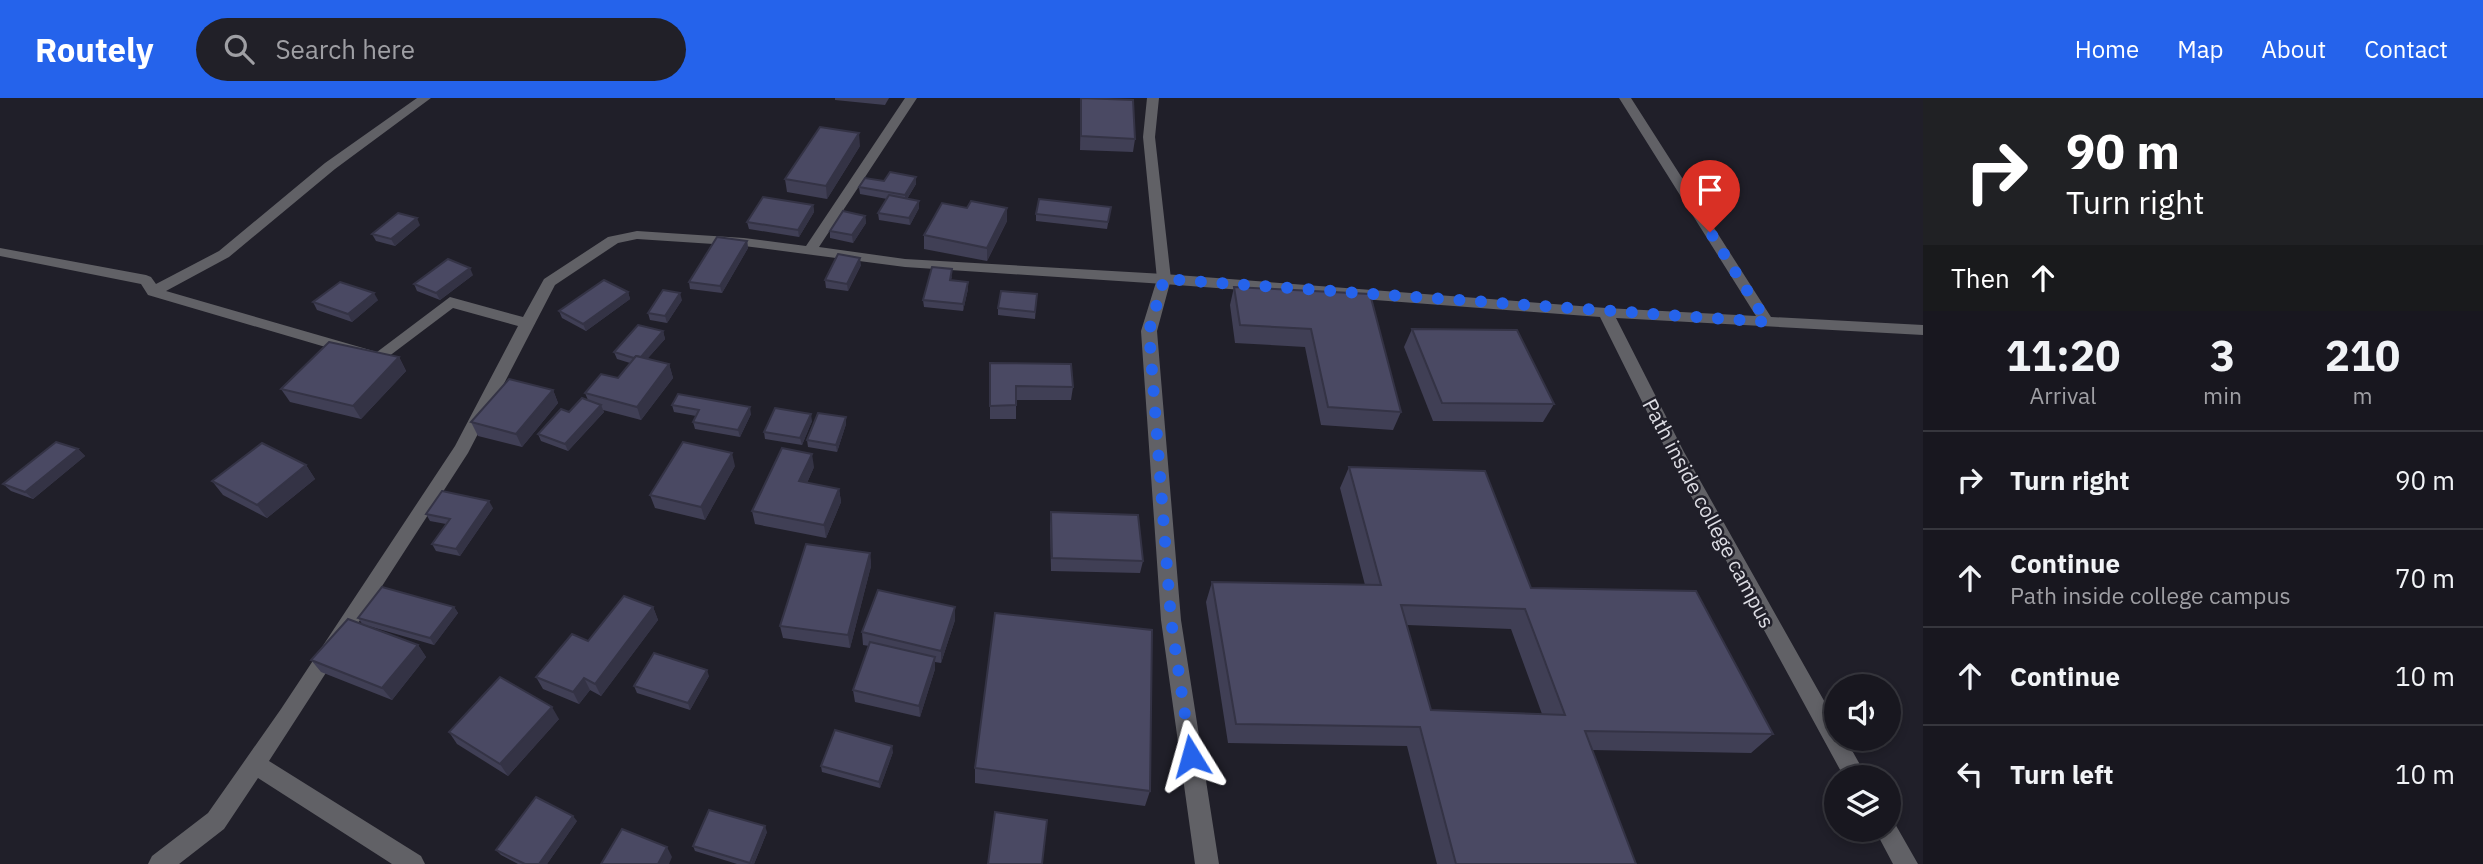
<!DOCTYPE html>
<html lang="en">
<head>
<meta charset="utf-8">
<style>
  body { margin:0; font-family:"IBM Plex Sans",sans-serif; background:#212028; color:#f1f3f6; height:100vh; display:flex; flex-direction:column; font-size:26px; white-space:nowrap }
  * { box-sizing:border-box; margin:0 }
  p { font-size:23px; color:#9f9fa4 }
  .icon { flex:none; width:38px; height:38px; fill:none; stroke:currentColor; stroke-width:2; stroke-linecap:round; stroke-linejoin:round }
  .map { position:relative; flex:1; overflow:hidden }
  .panel { display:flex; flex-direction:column; background:#18171f; width:560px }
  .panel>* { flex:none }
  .top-card { background:#202124; color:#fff; overflow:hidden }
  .fabs { position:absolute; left:1824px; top:576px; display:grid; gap:14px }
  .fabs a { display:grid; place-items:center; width:77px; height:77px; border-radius:50%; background:#18171f; box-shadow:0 4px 10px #0003,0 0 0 2px #36363d; font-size:35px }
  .pin { position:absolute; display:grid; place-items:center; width:60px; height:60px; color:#fff; margin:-72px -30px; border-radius:50% 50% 50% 0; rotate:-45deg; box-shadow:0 0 7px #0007 }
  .pin .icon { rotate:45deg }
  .me { position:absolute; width:77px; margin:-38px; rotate:352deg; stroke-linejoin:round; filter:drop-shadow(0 0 5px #0008) }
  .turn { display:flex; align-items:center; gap:24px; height:147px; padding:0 28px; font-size:32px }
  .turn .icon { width:91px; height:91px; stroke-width:2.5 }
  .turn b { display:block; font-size:49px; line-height:60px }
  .then { display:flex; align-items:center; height:66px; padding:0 28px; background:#0003; gap:14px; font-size:26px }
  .eta { display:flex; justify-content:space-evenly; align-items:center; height:119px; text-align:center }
  .eta b { font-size:42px; font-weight:700; line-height:49px }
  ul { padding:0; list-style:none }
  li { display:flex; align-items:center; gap:21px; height:98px; padding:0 28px; border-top:2px solid #36363d }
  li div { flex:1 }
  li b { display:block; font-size:26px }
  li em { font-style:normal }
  header { display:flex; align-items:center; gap:42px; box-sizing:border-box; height:98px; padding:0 35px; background:#2563eb; color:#fff }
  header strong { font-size:33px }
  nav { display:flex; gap:38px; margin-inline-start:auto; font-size:24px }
  .search { width:490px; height:63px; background:#212028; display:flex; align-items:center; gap:18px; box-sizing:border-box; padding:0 24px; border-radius:38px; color:#9f9fa4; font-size:26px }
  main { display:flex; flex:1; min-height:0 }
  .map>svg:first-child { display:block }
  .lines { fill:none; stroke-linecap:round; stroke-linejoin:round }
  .service { fill:#616166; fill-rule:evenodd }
  .minor { fill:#616166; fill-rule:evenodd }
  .tertiary { fill:#616166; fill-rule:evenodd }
  .wall { fill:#403f55; fill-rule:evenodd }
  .shaded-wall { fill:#343345 }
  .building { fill:#4a4963; stroke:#343345; stroke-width:2; fill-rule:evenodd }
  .route { stroke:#2563eb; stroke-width:12; stroke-dasharray:0 21.6 }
  .labels { text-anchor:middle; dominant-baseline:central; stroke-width:5; stroke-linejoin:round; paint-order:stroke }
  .street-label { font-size:21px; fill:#dddde4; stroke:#201f29 }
</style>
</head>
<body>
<header>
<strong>Routely</strong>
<div class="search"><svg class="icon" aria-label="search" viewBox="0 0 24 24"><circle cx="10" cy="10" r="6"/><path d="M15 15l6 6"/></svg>Search here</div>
<nav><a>Home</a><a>Map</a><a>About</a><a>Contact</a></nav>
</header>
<main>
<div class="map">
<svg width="1923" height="766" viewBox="0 0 1923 766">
  <rect width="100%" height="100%" fill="#201f29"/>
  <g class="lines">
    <g class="service">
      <path d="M1619,0h12l140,219 152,8v10l-307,-17 68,134 152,270v16h9l22,39h-23l-177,-325 -67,-135 -436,-33 -7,-5 7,-5 442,34 150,8z"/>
      <path d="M1888,722l6,2 24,42h-25l-18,-34h13z"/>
    </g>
    <path class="minor" d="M417,0h14l-96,71 -106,88 -63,34 211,61 73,-55 73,20 21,-38 64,-42 29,-6 107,7 62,8 99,-148h12l-98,149 86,12 259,15 7,5 -7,5 -259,-17 -161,-21 -107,-7 -19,4 -63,42 -87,168 -199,308 152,95 4,8h-33l-134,-86 -34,51 -45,35h-31l4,-8 56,-43 73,-104 174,-263 63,-120 -65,-18 -73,55 -232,-68 -7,-11 -141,-28v-8l146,27 5,2 5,7 63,-33 106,-88z"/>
    <path class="tertiary" d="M1147,0h12l-4,39 16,142 -14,52 24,289 38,244h-24l-34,-244 -20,-289 16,-52 -14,-142z"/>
  </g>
  <g class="wall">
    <path d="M835,0h54l-4,7 -50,-5z"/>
    <path d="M1081,0l54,41 -2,13 -53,-2z"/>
    <path d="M860,48l-33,53 -40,-7 -2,-13z"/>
    <path d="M884,83l32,3 -9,15 12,9 -9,17 -31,-5 -1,-7 9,-14 -27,-5 -1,-7z"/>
    <path d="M813,107l1,7 -15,25 -50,-8 -2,-7z"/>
    <path d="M1111,109l-4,22 -71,-8v-7z"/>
    <path d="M865,118l1,7 -13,20 -23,-5v-7z"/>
    <path d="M1007,123l-20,40 -63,-12v-14z"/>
    <path d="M420,127l-25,21 -19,-5 -4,-7z"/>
    <path d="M747,143l1,7 -26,45 -32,-4 -1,-7z"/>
    <path d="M861,167l-13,26 -22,-3 -1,-8z"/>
    <path d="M473,177l-33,25 -23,-9 -3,-7z"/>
    <path d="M952,178l-1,4 17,2v7l-5,22 -39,-4 -1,-7z"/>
    <path d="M1234,189l136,7 31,118 -8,18 -72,-5 -16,-78 -70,-4 -5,-38z"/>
    <path d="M628,194l2,7 -44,32 -24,-13 -3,-7z"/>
    <path d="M1037,196l-2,25 -37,-4v-7z"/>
    <path d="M378,202l-26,22 -35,-12 -4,-8z"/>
    <path d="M682,202l-15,23 -17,-3 -2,-7z"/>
    <path d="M1412,231l142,75 -11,18 -110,-1 -29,-74z"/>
    <path d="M663,233l2,8 -18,20 22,5 4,14 -32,42 -38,-10 1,2 -36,39 -27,-10 -3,-7 50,-34 -3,-7 33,-15 12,-15 -13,-4 -3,-7z"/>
    <path d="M399,259l7,14 -45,48 -71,-17 -9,-13z"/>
    <path d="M990,265l83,24 -2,13h-55v19h-26z"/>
    <path d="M553,292l5,13 -36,44 -44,-11 -7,-14z"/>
    <path d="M672,307l79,9 -11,23 -45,-8 -2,-7 3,-6 -22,-4z"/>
    <path d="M812,323l-10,24 -37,-6 -1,-7z"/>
    <path d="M846,326l-9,28 -29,-5 -1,-7z"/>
    <path d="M78,351l7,7 -52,43 -22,-8 -8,-7z"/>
    <path d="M306,367l9,14 -48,39 -44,-23 -11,-14z"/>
    <path d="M735,368l-30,54 -50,-12 -5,-13z"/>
    <path d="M814,369l-7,16 32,6 2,13 -15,36 -71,-14 -3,-13z"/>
    <path d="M1349,369l182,121 242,146 -22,19 -159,-3 44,114h-199l-30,-118 -179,-3 -22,-141 6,-20 153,3 -25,-97zM1407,527l104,4 31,85 -111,-4z"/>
    <path d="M493,410l-33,48 -24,-5 -4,-7 14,-20 -16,-3 -4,-7z"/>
    <path d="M1051,414l92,49 -3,12 -89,-2 -1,-45z"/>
    <path d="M870,455l1,13 -21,82 -67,-10 -3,-12z"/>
    <path d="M454,509l4,6 -24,32 -69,-20 53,20 8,12 -34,43 -71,-28 -10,-12 52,-35 -5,-7z"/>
    <path d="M653,509l5,13 -57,76 -11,-6 -11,14 -36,-15 -7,-12 52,-36z"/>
    <path d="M955,522l-14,43 -6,-1v7l-15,48 -65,-15 -2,-12 16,-44 -6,-1 -1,-13z"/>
    <path d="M709,578l-19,34 -53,-17 -3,-7z"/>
    <path d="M559,621l-51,57 -51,-32 -8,-12z"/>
    <path d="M893,654l-13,36 -58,-16 -1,-6z"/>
    <path d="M975,670l175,23 -5,15 -170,-23z"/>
    <path d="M577,723l-30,43h-29l-17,-9 -5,-5z"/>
    <path d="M767,734l-13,32h-17l-42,-13 -2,-5z"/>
  </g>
  <g class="shaded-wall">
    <path d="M859,35l1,13 -33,53 -1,-13z"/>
    <path d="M916,79v7l-11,18v-7z"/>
    <path d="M919,103v7l-9,17 -1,-7z"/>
    <path d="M813,107l1,7 -15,25 -1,-7z"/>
    <path d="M1007,110v13l-20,40v-13z"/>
    <path d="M865,118l1,7 -13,20 -1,-8z"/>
    <path d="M417,120l3,7 -25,21 -4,-7z"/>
    <path d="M747,143l1,7 -26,45 -2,-7z"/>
    <path d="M860,160l1,7 -13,26 -1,-7z"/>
    <path d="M470,170l3,7 -33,25 -4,-7z"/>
    <path d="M968,184v7l-5,22v-7z"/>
    <path d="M628,194l2,7 -44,32 -3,-7z"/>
    <path d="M374,195l4,7 -26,22 -4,-8z"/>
    <path d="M680,195l2,7 -15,23 -2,-7z"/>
    <path d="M663,233l2,8 -24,27 -3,-7z"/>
    <path d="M399,259l7,14 -45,48 -8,-13z"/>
    <path d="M669,266l4,14 -32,42 -4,-13z"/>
    <path d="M553,292l5,13 -36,44 -6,-13z"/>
    <path d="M601,307l3,7 -36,39 -3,-7z"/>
    <path d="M750,309l1,7 -11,23 -2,-7z"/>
    <path d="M811,316l1,7 -10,24 -2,-7z"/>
    <path d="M846,319v7l-9,28 -1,-7z"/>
    <path d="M78,351l7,7 -52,43 -8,-7z"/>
    <path d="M732,355l3,13 -30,54 -4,-13z"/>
    <path d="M812,356l2,13 -12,27 -3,-13z"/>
    <path d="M306,367l9,14 -48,39 -10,-13z"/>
    <path d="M839,391l2,13 -15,36 -2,-13z"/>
    <path d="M489,403l4,7 -33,48 -4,-7z"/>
    <path d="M870,455l1,13 -21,82 -2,-13z"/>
    <path d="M454,509l4,6 -24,32 -4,-7z"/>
    <path d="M653,509l5,13 -57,76 -6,-12z"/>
    <path d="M955,509v13l-14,43v-12z"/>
    <path d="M418,547l8,12 -34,43 -10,-12z"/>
    <path d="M935,559v12l-15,48 -1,-11z"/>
    <path d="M707,572l2,6 -19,34 -2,-7z"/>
    <path d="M584,580l6,12 -11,14 -6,-12z"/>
    <path d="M552,609l7,12 -51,57 -8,-12z"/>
    <path d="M892,648l1,6 -13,36 -1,-6z"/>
    <path d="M573,718l4,5 -30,43h-8z"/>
    <path d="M765,728l2,6 -13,32h-3z"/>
    <path d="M667,749l5,10 -3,7h-11z"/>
  </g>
  <g class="building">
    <path d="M1081,0l52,2 2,39 -54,-3z"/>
    <path d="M820,29l39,6 -33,53 -41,-7z"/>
    <path d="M890,74l26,5 -11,18 -46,-8 6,-9 19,3z"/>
    <path d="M889,97l30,6 -10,17 -31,-5z"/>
    <path d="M763,99l50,8 -15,25 -51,-8z"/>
    <path d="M1039,101l72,8 -3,15 -72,-8z"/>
    <path d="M971,103l36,7 -20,40 -63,-13 18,-32 25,5z"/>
    <path d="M843,113l22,5 -13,19 -22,-4z"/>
    <path d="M398,115l19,5 -26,21 -19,-5z"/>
    <path d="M717,139l30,4 -27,45 -31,-4z"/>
    <path d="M838,156l22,4 -13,26 -22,-4z"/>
    <path d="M448,161l22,9 -34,25 -22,-9z"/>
    <path d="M932,169l20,2 -2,11 18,2 -5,22 -40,-4z"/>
    <path d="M604,182l24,12 -45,32 -24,-13z"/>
    <path d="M340,184l34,11 -26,21 -35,-12z"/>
    <path d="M1234,189l136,7 31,118 -73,-5 -17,-78 -71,-4z"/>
    <path d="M663,192l17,3 -15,23 -17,-3z"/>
    <path d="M1001,193l36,3 -2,18 -37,-4z"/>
    <path d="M638,227l25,6 -22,26 -5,-1 -2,2 -20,-6z"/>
    <path d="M1412,231l105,1 37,74 -112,-1z"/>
    <path d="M329,244l70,15 -46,49 -72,-17z"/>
    <path d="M636,258l33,8 -32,43 -52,-14 16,-19 17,4z"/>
    <path d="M990,265l81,1 2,23 -57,-1v19l-26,1z"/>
    <path d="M509,281l44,11 -37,44 -45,-12z"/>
    <path d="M678,296l72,13 -12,23 -45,-8 6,-12 -27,-5z"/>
    <path d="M582,300l19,7 -36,39 -27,-10 23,-25 8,3z"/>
    <path d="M775,310l36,6 -11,24 -36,-6z"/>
    <path d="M818,315l28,4 -10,28 -29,-5z"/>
    <path d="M56,344l22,7 -53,43 -22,-8z"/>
    <path d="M683,344l49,11 -31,54 -51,-12z"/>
    <path d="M262,345l44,22 -49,40 -45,-24z"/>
    <path d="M782,350l30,6 -13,27 40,8 -15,36 -72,-14z"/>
    <path d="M1349,369l136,4 46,117 165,3 77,143 -188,-3 51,133h-180l-36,-137 -184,-3 -24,-142 169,3zM1401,507l124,4 40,106 -134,-5z"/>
    <path d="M442,393l47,10 -33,48 -24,-5 18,-25 -24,-5z"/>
    <path d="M1051,414l87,3 5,46 -91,-3z"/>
    <path d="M806,446l64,9 -22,82 -68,-9z"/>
    <path d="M382,489l72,20 -24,31 -72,-20z"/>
    <path d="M878,492l77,17 -14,44 -79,-19z"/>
    <path d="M624,498l29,11 -58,77 -11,-6 -11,14 -37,-15 36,-43 16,7z"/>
    <path d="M995,515l157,17 -2,161 -175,-23z"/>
    <path d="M348,521l70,26 -36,43 -71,-28z"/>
    <path d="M870,544l65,15 -16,49 -66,-16z"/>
    <path d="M654,555l53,17 -19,33 -54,-17z"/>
    <path d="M500,579l52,30 -52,57 -51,-32z"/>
    <path d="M835,632l57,16 -13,36 -58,-16z"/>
    <path d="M536,699l37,19 -34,48h-14l-29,-14z"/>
    <path d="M709,712l56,16 -15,37 -57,-17z"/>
    <path d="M995,714l52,8 -5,44h-54z"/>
    <path d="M622,731l45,18 -9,17h-57z"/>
  </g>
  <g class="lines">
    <path class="route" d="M1191,658l-20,-136 -22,-289 15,-52 603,43 -57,-90"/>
  </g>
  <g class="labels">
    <g class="street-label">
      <text transform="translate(1709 415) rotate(62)">Path inside college campus</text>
    </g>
  </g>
</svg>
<div class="fabs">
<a><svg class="icon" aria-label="sound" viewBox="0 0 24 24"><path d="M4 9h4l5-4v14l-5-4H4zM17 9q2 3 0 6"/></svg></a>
<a><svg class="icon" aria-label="layers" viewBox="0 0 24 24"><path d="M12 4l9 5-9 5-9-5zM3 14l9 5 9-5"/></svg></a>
</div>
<div class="pin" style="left:1710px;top:134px;background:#d93025"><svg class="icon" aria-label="arrive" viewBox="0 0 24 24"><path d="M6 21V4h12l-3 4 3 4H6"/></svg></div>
<svg class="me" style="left:1191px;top:658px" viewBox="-20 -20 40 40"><path d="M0-17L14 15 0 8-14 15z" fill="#2563eb" stroke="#fff" stroke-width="4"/></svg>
</div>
<section class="panel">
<div class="top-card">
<div class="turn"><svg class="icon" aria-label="right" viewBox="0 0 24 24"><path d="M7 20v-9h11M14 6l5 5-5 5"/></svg><div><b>90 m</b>Turn right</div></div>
<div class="then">Then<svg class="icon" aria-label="ahead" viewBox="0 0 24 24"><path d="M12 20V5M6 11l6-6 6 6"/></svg></div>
</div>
<div class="eta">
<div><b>11:20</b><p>Arrival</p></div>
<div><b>3</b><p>min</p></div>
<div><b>210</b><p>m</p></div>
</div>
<ul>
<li><svg class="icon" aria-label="right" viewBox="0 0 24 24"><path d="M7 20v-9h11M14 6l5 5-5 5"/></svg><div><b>Turn right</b></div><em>90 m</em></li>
<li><svg class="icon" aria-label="ahead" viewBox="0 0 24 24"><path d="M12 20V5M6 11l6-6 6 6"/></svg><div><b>Continue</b><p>Path inside college campus</p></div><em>70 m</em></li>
<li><svg class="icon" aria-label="ahead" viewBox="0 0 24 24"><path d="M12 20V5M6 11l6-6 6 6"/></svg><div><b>Continue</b></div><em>10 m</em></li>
<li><svg class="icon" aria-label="left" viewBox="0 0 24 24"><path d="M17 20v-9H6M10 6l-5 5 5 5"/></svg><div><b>Turn left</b></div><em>10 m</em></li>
</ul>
</section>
</main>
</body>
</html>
